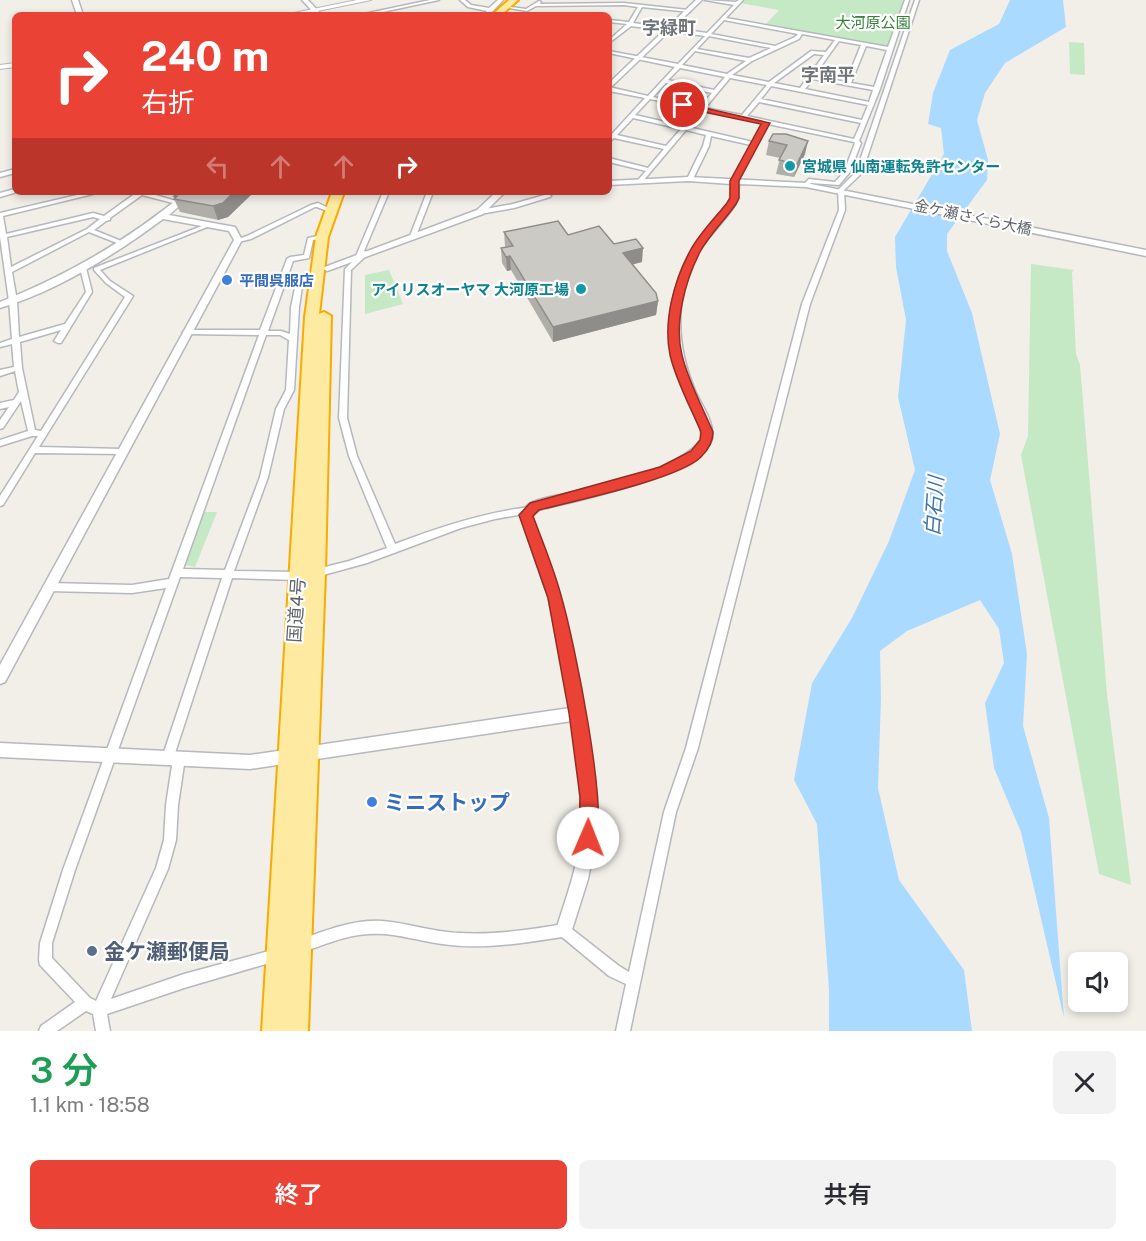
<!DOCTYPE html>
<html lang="ja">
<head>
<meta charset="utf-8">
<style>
  body { margin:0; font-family:"Public Sans","Noto Sans JP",sans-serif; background:#f2f2f3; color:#2b2b33; height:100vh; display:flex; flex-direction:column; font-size:22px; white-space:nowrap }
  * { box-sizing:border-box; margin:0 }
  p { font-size:20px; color:#7c7c81 }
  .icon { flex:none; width:33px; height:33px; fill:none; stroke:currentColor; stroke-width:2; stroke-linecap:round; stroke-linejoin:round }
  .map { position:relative; height:1031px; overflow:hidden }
  .side { display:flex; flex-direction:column; background:#fff; flex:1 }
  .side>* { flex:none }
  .banner { position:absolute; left:12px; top:12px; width:600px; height:183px; border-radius:9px; box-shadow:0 3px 9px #0003; background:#ea4335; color:#fff; overflow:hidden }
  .controls { position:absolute; left:1068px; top:952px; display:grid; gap:12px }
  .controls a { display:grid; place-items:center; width:60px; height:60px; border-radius:9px; background:#fff; box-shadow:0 3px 9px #0003; font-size:30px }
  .pin { position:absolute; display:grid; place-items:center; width:51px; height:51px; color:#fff; margin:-26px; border:3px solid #fff; border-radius:50%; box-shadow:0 2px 6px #0007 }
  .me { position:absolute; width:66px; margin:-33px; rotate:1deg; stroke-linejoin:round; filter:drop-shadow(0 0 4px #0008) }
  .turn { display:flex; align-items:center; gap:21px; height:126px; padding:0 30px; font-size:27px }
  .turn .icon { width:78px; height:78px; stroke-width:2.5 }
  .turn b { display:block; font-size:42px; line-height:51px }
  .lanes { display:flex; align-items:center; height:57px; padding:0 30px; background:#0003; justify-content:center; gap:30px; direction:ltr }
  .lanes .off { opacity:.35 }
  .round { display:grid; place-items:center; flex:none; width:63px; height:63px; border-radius:9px; background:#f2f2f3 }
  .headline { display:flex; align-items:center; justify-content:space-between; height:102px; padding:0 30px }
  h1 { font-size:36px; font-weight:600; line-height:45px; color:#1e9e55 }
  .button { display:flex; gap:12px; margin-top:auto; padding:12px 30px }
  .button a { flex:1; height:69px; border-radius:9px; background:#ea4335; color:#fff; font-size:24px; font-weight:600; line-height:69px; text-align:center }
  .button a+a { background:#f2f2f3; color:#2b2b33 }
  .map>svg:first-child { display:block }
  .green { fill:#c5e8c5 }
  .water { fill:#aadaff }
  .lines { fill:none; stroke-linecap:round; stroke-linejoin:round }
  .minor-casing { stroke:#b5b8bc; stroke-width:3 }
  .tertiary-casing { stroke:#b5b8bc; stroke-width:3 }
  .secondary-casing { stroke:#b6babf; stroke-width:2 }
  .trunk-casing { stroke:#f9ab00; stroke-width:4 }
  .minor { fill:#fff; fill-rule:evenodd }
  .tertiary { fill:#fff; fill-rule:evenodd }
  .secondary { fill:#fff; fill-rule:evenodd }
  .trunk { fill:#feeaa1; fill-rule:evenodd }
  .wall { fill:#afaea9 }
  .shaded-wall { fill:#8f8d8a }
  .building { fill:#cccac5; stroke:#8f8d8a; stroke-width:1.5 }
  .route { fill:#ea4335; stroke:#982c22; stroke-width:1.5 }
  .culture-dot { fill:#0f9aa8; stroke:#fff; stroke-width:2 }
  .shop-dot { fill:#3f7fe0; stroke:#fff; stroke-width:2 }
  .service-dot { fill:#5c6f8a; stroke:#fff; stroke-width:2 }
  .labels { text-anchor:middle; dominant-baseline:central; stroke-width:4.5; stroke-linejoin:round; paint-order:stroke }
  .far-park-label { font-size:15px; fill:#348238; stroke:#fff }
  .far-culture-label { font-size:15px; font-weight:bold; fill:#0d838f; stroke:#fff; text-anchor:start }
  .far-street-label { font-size:15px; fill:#5f6368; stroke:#fff }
  .far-shop-label { font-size:15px; font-weight:bold; fill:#366cbe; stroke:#fff; text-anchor:start }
  .far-quarter-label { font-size:18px; font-weight:bold; fill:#70757a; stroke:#fff }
  .street-label { font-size:18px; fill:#5f6368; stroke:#fff }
  .water-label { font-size:20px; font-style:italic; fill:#4174aa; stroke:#fff }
  .near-shop-label { font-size:21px; font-weight:bold; fill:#366cbe; stroke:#fff; text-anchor:start }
  .near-service-label { font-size:21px; font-weight:bold; fill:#4e5e75; stroke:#fff; text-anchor:start }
</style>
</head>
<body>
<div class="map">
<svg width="1146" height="1031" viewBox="0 0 1146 1031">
  <rect width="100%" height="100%" fill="#f1efe8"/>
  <g class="green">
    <path d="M743,0h162l-18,47 -122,-22 14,-15 -39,-7z"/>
    <path d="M1069,42l15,1 1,32 -15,-1z"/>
    <path d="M1031,264l43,6 -2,2 4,82 4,11 27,329 24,191 -32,-11 -78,-419 7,-19z"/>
    <path d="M389,270l14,34 -38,10v-39z"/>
    <path d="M202,512h15l-22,55 -11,-2z"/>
  </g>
  <path class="water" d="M1010,0h53l3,27 -61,36 -20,30 -8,27 11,40 -1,20 -40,54v17l25,62 28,121 -10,46 22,74 15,100 -4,72 26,92 15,200 -43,-186 -27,-64 -9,-65 19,-40 -5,-34 -19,-29 -73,31 -27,20 1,47 -3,90 21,92 65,90 8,61h-143v-41l-12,-166 -23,-44 18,-97 40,-65 37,-77 26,-71 -17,-73 8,-77 -10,-53 -1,-30 49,-83 -3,-26 -13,-4 5,-31 17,-43 49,-26z"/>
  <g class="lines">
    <defs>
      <g id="minor">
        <path d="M430,0h9l-71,15h-9z"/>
        <path d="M460,0h5l6,5 18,3 9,-8h5l-10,11 -6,3 -2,-1 2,-2 -19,-4z"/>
        <path d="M705,0l31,2 3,-2h4l-17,18 162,29 17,-47h4l-29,89 -21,52 2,2 -11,29 -11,13 -28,-2 -3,3 -5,-1 6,-6 26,3 9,-10 11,-29 -1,-1 -86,-18 -31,58 -5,-1 19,-36 -40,-9 -2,10 -16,33 -3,2 -3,-2 16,-33 3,-11 -20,-5 -43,51h-4l-1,-1 8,-9 -37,-9v-4l39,10 16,-19 -50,-11 -5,4v-9l3,1 33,-36 -36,-7v-4l39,9 27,-29 -66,-14v-2l69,13 27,-28 -74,-10 -22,17v-3l18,-16 -18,-2v-2l20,2 9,-15 -14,-2 -88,1 -9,5 -18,-3 2,-1 15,2 13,-8 2,1 -1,2 84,-1 64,7 2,2 -48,-5 -9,16 74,10 27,-28zM724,20l74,14 -3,3 -20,9 -64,-12zM802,34l33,6 -9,12 -15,-1 -42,31 -37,-7 20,-14 47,-22zM709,36l62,12 -22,10 -52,-9zM839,41l22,4 -15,37 -32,-6zM866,46l21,4 -13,37 -23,-4zM695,51l51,10 -19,13 -45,-9zM814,54l10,1 -24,33 -26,-5zM680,68l45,9 -11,13 -46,-10zM730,78l37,7 -25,30 -37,-7zM813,79l60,11 -4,12 -64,-13zM666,83l46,10 -12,14 -47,-10zM771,86l97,19 -6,15 -101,-21zM650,99l48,10 -15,17 -48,-11zM759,102l102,21 -7,16 -107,-23zM702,110l61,13 -10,19 -65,-15zM633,118l48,11 -15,17 -49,-11z"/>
        <path d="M915,0h4l-57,173 -18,17 1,20 -35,94 -112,444 -22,64 -46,219h-14l10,-47 -17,-8 -47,-39c-39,6 -80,13 -120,7 -24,-3 -48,-12 -73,-10 -23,1 -45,11 -67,18l-5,-1 -1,-5 1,-5c26,-10 57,-22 85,-20 26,2 51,11 77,12 35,2 70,-3 105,-9l4,2 51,40 10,6 35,-160 22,-64 116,-444 37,-94 -1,-20 18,-18z"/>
        <path d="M15,169v4l-15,4v-4z"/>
        <path d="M15,189v3h2l-17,5v-4z"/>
        <path d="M90,192h11l-98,24 3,18 87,-21 11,3 32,-23 -1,-1h10l31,9 -3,2 -31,-8 -32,23v2l-4,1 -12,9 32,13v2h-4l-33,-13 -77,40 5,29 2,36 46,-13 21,-32 -6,-24 1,-1 2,-1 3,2 6,24 -31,51h-3l-4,-2 7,-11 -41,12 2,26 13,62 6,1 84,-134 -19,-14 -12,-13v-2l113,-44 5,1 -112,45 10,11 23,15 -94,151 83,2 4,3 -1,2 -90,-1 -32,52 -3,1v-10l38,-60h-6l-32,10v-6l28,-9 -7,-30 -18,27 -3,1v-9l9,-13 -9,2v-6l14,-3 5,-8 -4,-21 -15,5v-6l14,-3 -2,-23 -12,3v-4l12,-4 -3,-38 -9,-64v-24zM93,217l7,2 -13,10 -76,38 -4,-30z"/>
        <path d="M383,192h6l-25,59 5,2 -18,17 -4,148 10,38 38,88c44,-17 87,-31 134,-37l3,1 1,2 -1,2 -3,1 -34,6 -34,9 -94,35 -51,14 -3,-1 -2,-3 2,-3 36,-9 38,-13 -38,-92 -10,-38 6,-149 12,-12 -1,-1z"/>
        <path d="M427,192h6l-17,44 -5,1 -1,-1z"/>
        <path d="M548,194l3,2 -1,1 -36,11 -34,6 -3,-2 3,-2 33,-6z"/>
        <path d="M318,203l15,7 -3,2 -13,-5h-2l-64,32 -13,3 -3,-2 12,-4 64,-31z"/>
        <path d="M322,235l2,1v2l-11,2 -4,18 -16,3 -25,70h13l9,3 1,-27 6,-28 7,-5 14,-1v2l-10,2 -5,3 -4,27 -5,83 -10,19 -16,68 -34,94 64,1 3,1 2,3 -2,3 -3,1 -66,-2 -58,178 1,-2 4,-1 4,1 2,4 -7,47 -2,35 -8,29 -57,130 73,-25 92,-25 5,1 1,5 -1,5 -5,1 -92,27 -77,26 3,17h-14l-3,-17 -7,-3 -29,20h-18l2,-5 34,-24 -35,-37 -1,-5 1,-17 23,-73 103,-282 -34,5 -83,-2 -3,-1 -2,-3 2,-3 3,-1 83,2 37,-6 90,-244 -72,-1 -4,-2 4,-2h73l27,-71 3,-2 14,-2 4,-17zM266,335h14l9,5 -3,50 -10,19 -16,68 -35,93 -42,-1zM180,577l42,1 -60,180 2,4 4,1 4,-1 1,-3 -7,46 -2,35 -8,28 -60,133 -6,-3 -38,-40v-15l23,-73z"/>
      </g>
      <g id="tertiary">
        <path d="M72,0h6l5,15h-6z"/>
        <path d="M302,0h6l14,15h-6z"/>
        <path d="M696,0h6l-93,89v-6z"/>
        <path d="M688,177l118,6 340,67v6l-340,-69 -67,-3 -1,15 -3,6c-10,16 -24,28 -34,43 -28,47 -26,96 -5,145 6,13 19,30 16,46 -8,36 -139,62 -173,71l-7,6 29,83 24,114 12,84 -1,41 -8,41 -18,57 -6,2 -6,-2 -2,-6c9,-30 22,-62 24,-94 3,-39 -3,-77 -8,-115l-322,48 -250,-12v-14l250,12 320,-47 -21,-109 -29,-84c3,-5 8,-11 13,-13 11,-5 25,-6 36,-9 37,-8 109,-23 132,-53 2,-19 -12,-38 -19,-56 -5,-14 -11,-28 -12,-44 -3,-30 8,-70 25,-95 10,-14 23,-25 32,-40l3,-6 1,-15 -43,-3 -79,4v-4z"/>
        <path d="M186,192h9l-26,23 66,12 7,13 -237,442 -5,2v-19l234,-425 -5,-9 -66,-12c-47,35 -106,72 -163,89v-6c68,-27 130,-63 186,-110z"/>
        <path d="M496,192h9l-22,22 -153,56 -3,1 -5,-3 155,-58z"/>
      </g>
      <g id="secondary">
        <path d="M357,0h14l-73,15h-14z"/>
        <path d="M15,63v4l-15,2v-4z"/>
      </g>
      <g id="trunk">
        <path d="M509,0h9l-17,15h-9z"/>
        <path d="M332,192h12l-16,45 -9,77 5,-2 7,4 -6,257 -17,458h-46l43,-714 11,-80z"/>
      </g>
    </defs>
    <use href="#minor" class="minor-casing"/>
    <use href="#tertiary" class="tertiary-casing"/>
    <use href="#secondary" class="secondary-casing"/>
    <use href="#trunk" class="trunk-casing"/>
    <use href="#minor" class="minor"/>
    <use href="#tertiary" class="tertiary"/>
    <use href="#secondary" class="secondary"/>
    <use href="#trunk" class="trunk"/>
  </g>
  <g class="wall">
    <path d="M786,134l19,20 -11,23 -18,-3 4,-16 -14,-3 3,-14z"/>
    <path d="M254,192l-26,25 -10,3 -38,-8 -6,-13v-3z"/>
    <path d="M504,232l64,3 46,9 28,18 -9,2 25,37 -2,14 -103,27 -42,-72 -4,1 -5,-8 -1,-15 5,-1 -1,-1z"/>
  </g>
  <g class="shaded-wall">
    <path d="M808,141l-3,13 -11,23 3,-13z"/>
    <path d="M234,192h20l-26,25 -10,3 -5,-14z"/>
    <path d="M643,248l-1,14 -19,5v-14z"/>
    <path d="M510,256l1,14 -4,1 -1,-14z"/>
    <path d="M658,301l-2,14 -103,27v-15z"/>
  </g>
  <g class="building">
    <path d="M773,134h13l22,7 -11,23 -18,-4 8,-15 -18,-4z"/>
    <path d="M179,192h55l-11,11 -10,3 -39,-7 3,-3h-3z"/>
    <path d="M558,221l10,14 31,-9 15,18 22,-5 7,9 -20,5 33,40 2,8 -105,26 -43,-71 -4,1 -5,-9 12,-2 -9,-14z"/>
  </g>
  <path class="route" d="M683,103l87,20 -31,58v17l-3,6c-11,16 -27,31 -36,48 -15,29 -26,71 -18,103 6,26 21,53 31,77 0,10 -5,18 -12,25 -22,22 -127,44 -162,53l-6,6c10,27 22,55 29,83 12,42 47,211 33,245l-7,3 -6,-3 -3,-6 1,-41 -11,-84 -21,-115 -29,-83 11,-12 130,-36 31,-16 9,-11 1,-8c-10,-24 -25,-51 -31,-77 -7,-34 4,-74 20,-104 9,-17 25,-33 37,-48l3,-5v-17l31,-57 -81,-17 -1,-2z"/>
  <g class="culture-dot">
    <circle cx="790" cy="166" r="6"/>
    <circle cx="581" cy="289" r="6"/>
  </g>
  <g class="shop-dot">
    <circle cx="227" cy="280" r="6"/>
    <circle cx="372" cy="802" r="6"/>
  </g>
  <circle class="service-dot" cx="92" cy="951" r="6"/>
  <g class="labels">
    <g class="far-park-label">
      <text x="873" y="22">大河原公園</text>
    </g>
    <g class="far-culture-label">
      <text x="802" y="166">宮城県 仙南運転免許センター</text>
      <text x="569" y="289" text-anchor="end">アイリスオーヤマ 大河原工場</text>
    </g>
    <g class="far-street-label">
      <text transform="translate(973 217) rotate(12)">金ケ瀬さくら大橋</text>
    </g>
    <g class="far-shop-label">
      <text x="239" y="280">平間呉服店</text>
    </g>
    <g class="far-quarter-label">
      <text x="669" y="27">字緑町</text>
      <text x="828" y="74">字南平</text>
    </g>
    <g class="street-label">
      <text transform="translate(296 610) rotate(-86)">国道4号</text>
    </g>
    <g class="water-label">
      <text transform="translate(934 506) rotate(-86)">白石川</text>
    </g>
    <g class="near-shop-label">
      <text x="384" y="802">ミニストップ</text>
    </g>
    <g class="near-service-label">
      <text x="104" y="951">金ケ瀬郵便局</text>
    </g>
  </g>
</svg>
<div class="controls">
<a><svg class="icon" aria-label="sound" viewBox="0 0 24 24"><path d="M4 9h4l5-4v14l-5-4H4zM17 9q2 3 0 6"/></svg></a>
</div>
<div class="pin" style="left:683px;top:105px;background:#d93025"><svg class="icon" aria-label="arrive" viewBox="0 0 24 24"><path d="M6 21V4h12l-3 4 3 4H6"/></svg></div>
<svg class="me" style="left:588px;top:838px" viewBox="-20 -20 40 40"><circle r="19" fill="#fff"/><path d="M0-13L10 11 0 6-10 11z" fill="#ea4335"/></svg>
<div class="banner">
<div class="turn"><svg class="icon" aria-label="right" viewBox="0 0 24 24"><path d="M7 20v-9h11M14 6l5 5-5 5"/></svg><div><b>240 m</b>右折</div></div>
<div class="lanes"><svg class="icon off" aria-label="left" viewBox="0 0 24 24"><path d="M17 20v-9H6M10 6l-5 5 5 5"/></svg><svg class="icon off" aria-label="ahead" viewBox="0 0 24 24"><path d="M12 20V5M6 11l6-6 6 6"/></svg><svg class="icon off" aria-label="ahead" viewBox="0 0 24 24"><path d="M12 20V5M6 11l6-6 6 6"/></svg><svg class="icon" aria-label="right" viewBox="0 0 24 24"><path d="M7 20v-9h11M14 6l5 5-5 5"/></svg></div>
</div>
</div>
<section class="side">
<div class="headline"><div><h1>3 分</h1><p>1.1 km · 18:58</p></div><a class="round"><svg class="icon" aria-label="close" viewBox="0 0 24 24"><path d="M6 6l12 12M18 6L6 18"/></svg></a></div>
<div class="button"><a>終了</a><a>共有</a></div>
</section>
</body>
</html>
